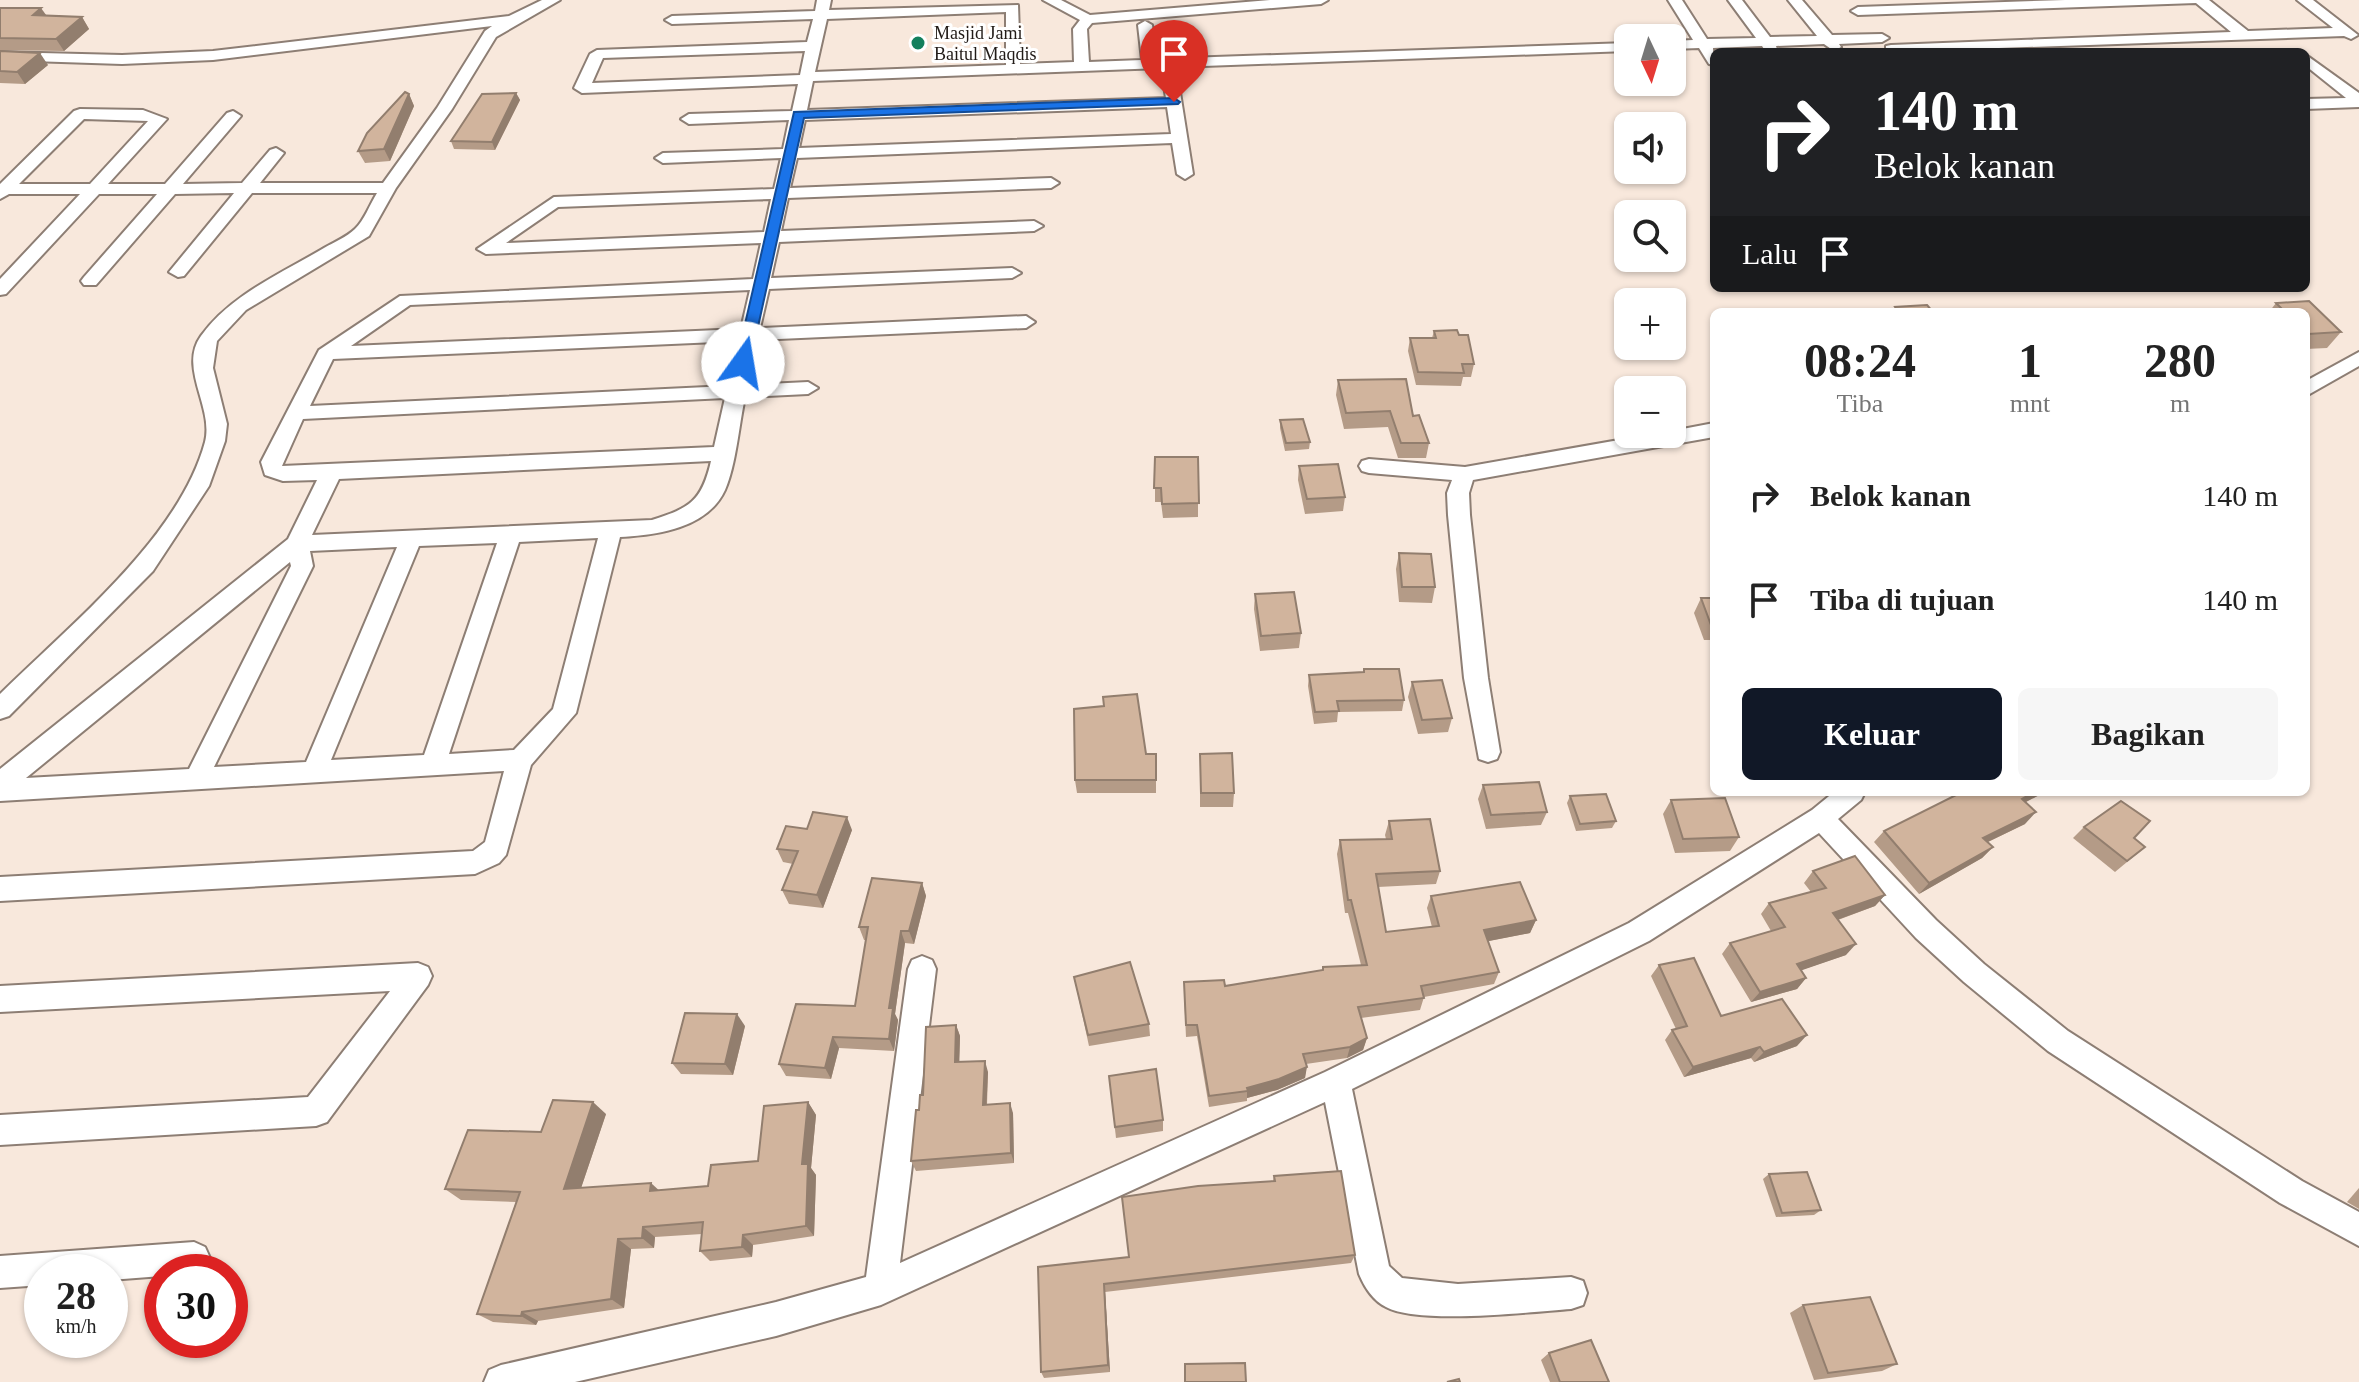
<!DOCTYPE html>
<html lang="id">
<head>
<meta charset="utf-8">
<style>
  body { margin:0; font-family:"Times New Roman",serif; background:#f6f6f6; color:#222; height:100vh; display:flex; flex-direction:column; font-size:30px; white-space:nowrap }
  * { box-sizing:border-box; margin:0 }
  p { font-size:26px; color:#767676 }
  .icon { flex:none; width:44px; height:44px; fill:none; stroke:currentColor; stroke-width:2; stroke-linecap:round; stroke-linejoin:round }
  .map { position:relative; flex:1; overflow:hidden }
  .details { position:absolute; left:1710px; top:308px; width:600px; height:488px; display:flex; flex-direction:column; background:#fff; border-radius:12px; box-shadow:0 2px 6px #0004 }
  .details>* { flex:none }
  .banner { position:absolute; left:1710px; top:48px; width:600px; height:244px; border-radius:12px; box-shadow:0 2px 6px #0004; background:#202124; color:#fff; overflow:hidden }
  .needle { width:52px; rotate:176deg }
  .fabs { position:absolute; left:1614px; top:24px; display:grid; gap:16px }
  .fabs a { display:grid; place-items:center; width:72px; height:72px; border-radius:12px; background:#fff; box-shadow:0 2px 6px #0004; font-size:40px }
  .speed { position:absolute; left:24px; top:1254px; display:flex; gap:16px; font-size:40px; font-weight:700; text-align:center }
  .speed>* { display:grid; place-content:center; width:104px; height:104px; border-radius:50%; background:#fff; box-shadow:0 2px 6px #0004; line-height:1 }
  .speed small { font-size:20px; font-weight:400 }
  .speed .limit { border:12px solid #d22; background:#fff; color:#111 }
  .pin { position:absolute; display:grid; place-items:center; width:68px; height:68px; color:#fff; margin:-82px -34px; border-radius:50% 50% 50% 0; rotate:-45deg; box-shadow:0 0 8px #0007 }
  .pin .icon { rotate:45deg }
  .me { position:absolute; width:88px; margin:-44px; rotate:13deg; stroke-linejoin:round; filter:drop-shadow(0 0 6px #0008) }
  .turn { display:flex; align-items:center; gap:28px; height:168px; padding:0 32px; font-size:36px }
  .turn .icon { width:104px; height:104px; stroke-width:2.5 }
  .turn b { display:block; font-size:56px; line-height:68px }
  .then { display:flex; align-items:center; height:76px; padding:0 32px; background:#0003; gap:16px; font-size:30px }
  .eta { display:flex; justify-content:space-evenly; align-items:center; height:136px; text-align:center }
  .eta b { font-size:48px; font-weight:600; line-height:56px }
  .button { display:flex; gap:16px; margin-top:auto; padding:16px 32px }
  .button a { flex:1; height:92px; border-radius:12px; background:#111827; color:#fff; font-size:32px; font-weight:600; line-height:92px; text-align:center }
  .button a+a { background:#f6f6f6; color:#222 }
  ul { padding:0; list-style:none }
  li { display:flex; align-items:center; gap:24px; height:104px; padding:0 32px }
  li div { flex:1 }
  li b { display:block; font-size:30px }
  li em { font-style:normal }
  .map>svg:first-child { display:block }
  .lines { fill:none; stroke-linecap:round; stroke-linejoin:round }
  .minor-casing { stroke:#8d7e74; stroke-width:4 }
  .minor { fill:#fff; fill-rule:evenodd }
  .wall { fill:#b49b87 }
  .shaded-wall { fill:#927e6e }
  .building { fill:#d1b49d; stroke:#927e6e; stroke-width:2 }
  .route { fill:#1a73e8; stroke:#114b97; stroke-width:2 }
  .poi-dot { fill:#13805d; stroke:#fff; stroke-width:3 }
  .labels { text-anchor:middle; dominant-baseline:central; stroke-width:6; stroke-linejoin:round; paint-order:stroke }
  .far-poi-label { font-size:18px; fill:#211b17; stroke:#fff; text-anchor:start }
</style>
</head>
<body>
<div class="map">
<svg width="2359" height="1382" viewBox="0 0 2359 1382">
  <rect width="100%" height="100%" fill="#f8e8dc"/>
  <g class="lines">
    <defs>
      <g id="minor">
        <path d="M542,0h18l-64,37 -44,72 -56,79 -27,48 -123,74 -29,31 -4,27 14,56 -2,17 -16,45 -56,85 -144,145 -9,3v-25c70,-69 179,-156 205,-252 9,-35 -27,-74 -4,-106 29,-41 81,-63 123,-88 10,-6 23,-11 31,-19 9,-8 15,-25 22,-36h-125l-68,83 -6,1 -9,-5 65,-79 -59,1 -79,91h-12l-3,-4 3,-4 73,-83h-58l-93,100 -6,1v-16l80,-85h-71l-9,5v-15l74,-73 6,-2 63,1 24,9 -59,65h57l62,-71 6,-2 8,5 -58,68 59,-1 28,-33 6,-2 8,5 -24,30h123l54,-75 48,-77 7,-5 -279,34 -91,4 -122,-4v-8l122,3 91,-4 296,-35zM84,119l64,2 -58,63h-71z"/>
        <path d="M817,0h14l-2,10 189,-5 2,59 54,-2 -1,-33 7,-9 -37,-20h18l29,15 180,-15h58l-7,4 -229,19 -5,6 2,33 53,-2 -4,-35 7,-4 7,4 5,34 471,-16v8l-452,16 17,107 -8,5 -8,-5 -5,-31 -375,15 -7,30 261,-10 8,5 -8,5 -263,10 -7,33 253,-10 9,5 -9,5 -255,11 -8,36 241,-10 9,5 -9,5 -243,11 -9,39 266,-12 9,6 -9,6 -268,12 -10,45 60,-3 10,6 -10,6 -63,3c-6,28 -9,68 -20,93 -18,39 -69,45 -105,47l-44,176 -45,52 -25,90 -7,8 -24,11 -475,27v-24l473,-26 12,-9 19,-71 -504,30v-32l288,-230 29,-59 -34,1 -18,-6 -4,-13 58,-112 81,-54 353,-17 8,-36 -275,11 -9,-5 77,-52 220,-8 7,-31 -118,5 -8,-5 8,-5 120,-4 6,-29 -100,4 -8,-5 8,-5 103,-3 6,-27 -216,9 -8,-5 16,-34 7,-4 210,-8 6,-23 -141,5 -7,-4 7,-4 143,-5zM1006,12v53l-191,7 12,-53zM805,51l-5,24 -208,8 11,-25zM1161,68l5,30 -359,12 6,-29zM1167,107l4,27 -372,14 6,-28zM771,199l-7,33 -258,11 52,-36zM750,290l-9,39 -390,17 59,-41zM739,341l-11,45 -418,20 23,-47zM725,398l-11,49 -432,19 21,-47zM711,461c-9,40 -21,47 -59,59l-340,15 27,-56zM598,538l-45,171 -39,41 -65,4 70,-212zM497,543l-73,212 -93,5 88,-214zM397,547l-91,215 -92,5 99,-201 -3,-15zM290,562l1,4 -102,203 -163,9z"/>
        <path d="M1668,0h14l25,39 49,-1 -28,-38h14l28,37 47,-1 -29,-36h14l30,35 50,-1 7,4 -7,4 -43,2 2,3 -7,4 -10,-7 -48,2 2,6h-12l-4,-6 -49,2 1,17 -5,-1 -10,-16 -27,1v-8l21,-1z"/>
        <path d="M2065,0h144l39,31 85,-3 -36,-28h16l45,35 -7,4 -7,-3 -458,16v-6l5,-1 340,-13 -35,-29 -338,12 -7,-4 7,-4z"/>
        <path d="M2306,55l53,38v14l-53,2v-10l40,-1 -40,-32z"/>
        <path d="M2359,352v14l-53,30v-15z"/>
        <path d="M1714,423v14l-241,43 -4,13 1,22 18,163 12,74 -3,7 -9,3 -9,-3 -15,-81 -16,-163 -1,-22 5,-13 -83,-7 -7,-2 -3,-5 3,-5 7,-2 96,8 188,-33h19v-3z"/>
        <path d="M1834,792h31l-4,8 -23,19 98,101 48,44 84,67 234,150 57,31v34l-79,-43 -232,-152 -84,-69 -48,-44 -97,-105 -170,108 -297,148 37,177 13,12 56,6 113,-7 12,4 4,12 -4,12 -12,4c-41,3 -152,16 -185,-2 -13,-6 -22,-21 -27,-33l-34,-172 -444,203 -105,31 -201,46h-91l5,-12 12,-5 275,-63 90,-25 42,-308 4,-9 10,-4 10,4 4,9 -36,294 425,-191 304,-149 183,-113z"/>
        <path d="M418,963l10,4 4,9 -4,9 -101,137 -11,4 -316,19v-30l308,-18 82,-106 -390,21v-26z"/>
        <path d="M194,1242l11,5 5,11 -5,11 -43,3v4l-52,4v-8h-68v13l-42,3v-32z"/>
      </g>
    </defs>
    <use href="#minor" class="minor-casing"/>
    <use href="#minor" class="minor"/>
  </g>
  <g class="wall">
    <path d="M0,8l46,7 36,2 7,12 -25,22 -64,-1z"/>
    <path d="M0,51l48,14 -23,19 -25,-1z"/>
    <path d="M516,93l4,7 -25,50 -41,-1 -3,-8z"/>
    <path d="M409,94l5,12 -24,55 -25,2 -7,-12z"/>
    <path d="M2309,301l32,31 -14,16 -21,1v-37h-37l7,-9z"/>
    <path d="M1434,331l25,4 15,29 -3,13h-8l-2,9 -45,-1 -8,-34 2,-13h22z"/>
    <path d="M1338,380l75,36 16,27 -3,15h-28l-10,-31 -44,2 -8,-34z"/>
    <path d="M1280,420l30,22 -1,7 -24,2 -5,-23z"/>
    <path d="M1155,457h43v60l-35,1 -2,-16h-6z"/>
    <path d="M1299,466l46,31 -2,14 -38,3 -7,-34z"/>
    <path d="M1399,553l36,34 -3,16 -33,-1 -3,-33z"/>
    <path d="M1255,594l46,39 -2,15 -39,3 -6,-42z"/>
    <path d="M1701,598h13v42h-10l-10,-27z"/>
    <path d="M1364,669l40,31 -2,11 -64,1 -1,10 -23,2 -6,-38 1,-11 54,-3z"/>
    <path d="M1412,682l40,36 -4,14 -30,2 -10,-37z"/>
    <path d="M1156,754v39h-79l-2,-13z"/>
    <path d="M1200,754l34,39 -1,14h-33z"/>
    <path d="M1483,785l64,27 -6,13 -55,4 -8,-30z"/>
    <path d="M1962,792h83l-20,10v22l-37,18 5,5 -11,11 -63,36 -45,-52 10,-11z"/>
    <path d="M1570,796l46,25 -4,7 -36,3 -9,-28z"/>
    <path d="M1671,800l68,37 -9,14 -55,2 -12,-39z"/>
    <path d="M1389,821l51,50 -4,13 -58,3 8,45 46,-5 -5,-19 4,-12 105,24 -6,13 -42,8 11,31 -5,12 -70,13 -4,13 -59,8 6,20 -4,12 -16,8 -41,6 -1,14 -28,12 -30,8v3l-38,6 -12,-71 -11,1 -2,-43 138,-24 1,-3 38,-2 -13,-52h-3l-8,-59 3,-14 46,-1 -1,-4z"/>
    <path d="M2084,827l50,11 11,9 -30,25 -42,-34z"/>
    <path d="M807,829l45,1 -29,78 -34,-4 -7,-14 11,-26 -10,-2 -6,-13z"/>
    <path d="M1813,871l72,24 -10,11 -37,14 8,35 -45,15 5,8 -9,11 -46,13 -29,-48 8,-11 41,-12 -10,-17 8,-11 42,-11 -7,-9z"/>
    <path d="M922,883l4,13 -12,48 -9,-1 -10,71 3,6 -4,31 -55,-3 -8,31 -45,-3 -7,-12 76,-58 11,-66h-2l-5,-13z"/>
    <path d="M1659,965l62,51 76,30 -43,16 -3,-4 -67,19 -19,-37 7,-10 4,-1 -25,-53z"/>
    <path d="M1074,977l75,47 1,12 -61,10z"/>
    <path d="M956,1025l4,11 -1,26 29,10 -1,33 26,8 1,50 -98,8 -5,-10 12,-66z"/>
    <path d="M745,1026l-12,49 -52,-1 -9,-11z"/>
    <path d="M1109,1076l54,44v11l-47,7z"/>
    <path d="M808,1102l8,13 -5,53 5,7 -2,61 -61,9 -1,12 -42,4 -10,-10 2,-17 -47,3 -1,11 -23,1 -7,59 -86,13 -2,4 -43,-3 -16,-8 39,-112 -55,-2 -16,-11 96,-57 65,-18 -25,74 78,2 49,-4 50,-25z"/>
    <path d="M1769,1174l52,36 -7,5 -38,2 -13,-38z"/>
    <path d="M1274,1176l81,79 -4,8 -246,29 5,80 -66,6 -3,-6 -3,-105 91,-10 144,-76z"/>
    <path d="M2359,1188v21l-12,-7z"/>
    <path d="M1803,1305l94,59 -15,7 -68,9 -24,-67z"/>
    <path d="M1549,1353l60,29h-59l-9,-22z"/>
  </g>
  <g class="shaded-wall">
    <path d="M41,8l8,11 -16,-4z"/>
    <path d="M82,17l7,12 -25,22 -8,-12z"/>
    <path d="M40,53l8,12 -23,19 -8,-12z"/>
    <path d="M516,93l4,7 -25,50 -3,-8z"/>
    <path d="M409,94l5,12 -24,55 -6,-12z"/>
    <path d="M2034,792h11l-34,18 11,-11z"/>
    <path d="M2036,812l-11,12 -52,25 10,-11z"/>
    <path d="M847,817l5,13 -29,78 -6,-13z"/>
    <path d="M1993,847l-11,11 -63,36 10,-11z"/>
    <path d="M922,883l4,13 -12,48 -5,-13z"/>
    <path d="M1885,895l-10,11 -52,19 10,-12z"/>
    <path d="M1536,920l-6,13 -51,10 5,-13z"/>
    <path d="M901,931l4,12 -10,71 3,6 -4,31 -5,-12v-31z"/>
    <path d="M1856,944l-10,11 -58,20 9,-11z"/>
    <path d="M1806,978l-9,11 -46,13 9,-10z"/>
    <path d="M737,1014l8,12 -12,49 -8,-11z"/>
    <path d="M956,1025l4,11 -1,37 -4,-11z"/>
    <path d="M1807,1035l-10,11 -43,16 10,-10z"/>
    <path d="M833,1037l6,11 -8,31 -6,-11z"/>
    <path d="M1367,1038l-4,12 -16,8 3,-11z"/>
    <path d="M1760,1047l-9,11 -67,19 9,-10z"/>
    <path d="M985,1061l3,11 -2,43 -3,-10z"/>
    <path d="M1307,1067l-2,11 -28,12 -30,8v-10z"/>
    <path d="M593,1102l13,12 -29,86 -13,-11z"/>
    <path d="M808,1102l8,13 -5,53 5,7 -2,61 -8,-10 -4,-62z"/>
    <path d="M1010,1103l3,10 1,50 -3,-10z"/>
    <path d="M651,1183l12,11 -13,-3z"/>
    <path d="M643,1227l12,10 -1,11 -12,-10z"/>
    <path d="M743,1235l10,10 -1,12 -10,-10z"/>
    <path d="M618,1239l13,10 -7,59 -13,-9z"/>
    <path d="M1104,1284l1,8 5,80 -2,-7z"/>
    <path d="M522,1312l16,9 -2,4 -15,-9z"/>
  </g>
  <g class="building">
    <path d="M0,8h41l-8,7 49,2 -26,22 -56,-1z"/>
    <path d="M0,51l40,2 -23,19 -17,-1z"/>
    <path d="M405,92l4,2 -25,55 -26,2 9,-18z"/>
    <path d="M516,93l-24,49 -41,-1 31,-47z"/>
    <path d="M2309,301l32,31 -33,2 -2,-2v-20h-21l-9,-9z"/>
    <path d="M1927,305l6,7h-35l-3,-5z"/>
    <path d="M1457,330l2,5h9l6,29h-12l2,9 -46,-1 -8,-34h26l-2,-7z"/>
    <path d="M1406,379l7,37 6,-1 10,28h-28l-11,-32 -44,2 -8,-33z"/>
    <path d="M1303,419l7,23 -24,1 -6,-23z"/>
    <path d="M1155,457h43l1,46 -37,1 -1,-16h-7z"/>
    <path d="M1338,464l7,33 -38,2 -8,-33z"/>
    <path d="M1399,553l32,1 4,33h-33z"/>
    <path d="M1294,592l7,41 -40,3 -6,-42z"/>
    <path d="M1701,598h13v27h-3z"/>
    <path d="M1364,669h35l5,31 -67,1 2,10 -24,1 -6,-37 55,-3z"/>
    <path d="M1442,680l10,38 -30,2 -10,-38z"/>
    <path d="M1137,694l9,60h10v26h-81l-1,-71 30,-3 -1,-9z"/>
    <path d="M1232,753l2,40h-33l-1,-39z"/>
    <path d="M1539,782l8,30 -56,3 -8,-30z"/>
    <path d="M1962,792h72l-12,7 14,13 -53,26 10,9 -64,36 -45,-52z"/>
    <path d="M1606,794l10,27 -36,3 -10,-28z"/>
    <path d="M1725,798l14,39 -56,2 -12,-39z"/>
    <path d="M2121,801l29,20 -16,17 11,9 -18,14 -43,-34z"/>
    <path d="M813,812l34,5 -30,78 -35,-5 16,-39 -21,-2 9,-23 21,3z"/>
    <path d="M1430,819l10,52 -64,3 10,58 53,-6 -8,-30 89,-14 16,38 -52,10 15,42 -78,14 3,12 -66,9 9,31 -17,9 -47,7 4,13 -28,12 -32,9 1,3 -39,5 -12,-71h-11l-2,-43 40,-2 1,6 98,-16v-3l44,-2 -16,-65h-3l-8,-60 52,-1 -3,-18z"/>
    <path d="M1855,856l30,39 -52,18 23,31 -59,20 9,14 -46,14 -30,-49 55,-16 -16,-24 57,-15 -13,-17z"/>
    <path d="M872,878l50,5 -13,48h-8l-12,77h4l-4,31 -56,-2 -8,31 -46,-4 17,-60 59,2 13,-79h-9z"/>
    <path d="M1694,958l27,58 61,-17 25,36 -43,17 -4,-5 -67,20 -21,-37 15,-4 -28,-61z"/>
    <path d="M1130,962l19,62 -61,11 -14,-58z"/>
    <path d="M685,1013l52,1 -12,50 -53,-1z"/>
    <path d="M956,1025l-1,37 30,-1 -2,44 27,-2 1,50 -100,8 5,-51h3l1,-15h3l3,-68z"/>
    <path d="M1156,1069l7,51 -48,7 -6,-51z"/>
    <path d="M553,1100l40,2 -29,87 87,-6 -1,8 58,-5 3,-21 47,-4 6,-55 44,-4 -6,62h6l-2,62 -63,9 -1,12 -42,4 3,-29 -60,5 -1,11 -24,1 -7,60 -89,13 -1,4 -44,-2 43,-122 -75,-3 23,-59 73,2z"/>
    <path d="M1341,1171l14,84 -251,29 4,81 -67,7 -3,-105 91,-10 -7,-60 76,-11 77,-5 -1,-5z"/>
    <path d="M1807,1172l14,38 -39,3 -13,-39z"/>
    <path d="M1870,1297l27,67 -69,9 -25,-68z"/>
    <path d="M1591,1340l18,42h-49l-11,-29z"/>
    <path d="M1245,1363l1,19h-61v-18z"/>
    <path d="M1459,1379l1,3h-13z"/>
  </g>
  <path class="route" d="M1174,98l6,4 -2,2 -374,14 -54,245 -7,5 -7,-5 58,-251z"/>
  <circle class="poi-dot" cx="918" cy="43" r="8"/>
  <g class="labels">
    <g class="far-poi-label">
      <text x="934" y="33">Masjid Jami<tspan x="934" dy="21">Baitul Maqdis</tspan></text>
    </g>
  </g>
</svg>
<div class="fabs">
<a><svg class="needle" viewBox="-14 -14 28 28"><path d="M0-13l5 13h-10z" fill="#e53935"/><path d="M0 13l5-13h-10z" fill="#767676"/></svg></a>
<a><svg class="icon" aria-label="sound" viewBox="0 0 24 24"><path d="M4 9h4l5-4v14l-5-4H4zM17 9q2 3 0 6"/></svg></a>
<a><svg class="icon" aria-label="search" viewBox="0 0 24 24"><circle cx="10" cy="10" r="6"/><path d="M15 15l6 6"/></svg></a>
<a>+</a>
<a>−</a>
</div>
<div class="speed"><div>28<small>km/h</small></div><div class="limit">30</div></div>
<div class="pin" style="left:1174px;top:102px;background:#d93025"><svg class="icon" aria-label="arrive" viewBox="0 0 24 24"><path d="M6 21V4h12l-3 4 3 4H6"/></svg></div>
<svg class="me" style="left:743px;top:363px" viewBox="-20 -20 40 40"><circle r="19" fill="#fff"/><path d="M0-13L10 11 0 6-10 11z" fill="#1a73e8"/></svg>
<div class="banner">
<div class="turn"><svg class="icon" aria-label="right" viewBox="0 0 24 24"><path d="M7 20v-9h11M14 6l5 5-5 5"/></svg><div><b>140 m</b>Belok kanan</div></div>
<div class="then">Lalu<svg class="icon" aria-label="arrive" viewBox="0 0 24 24"><path d="M6 21V4h12l-3 4 3 4H6"/></svg></div>
</div>
<section class="details">
<div class="eta">
<div><b>08:24</b><p>Tiba</p></div>
<div><b>1</b><p>mnt</p></div>
<div><b>280</b><p>m</p></div>
</div>
<ul>
<li><svg class="icon" aria-label="right" viewBox="0 0 24 24"><path d="M7 20v-9h11M14 6l5 5-5 5"/></svg><div><b>Belok kanan</b></div><em>140 m</em></li>
<li><svg class="icon" aria-label="arrive" viewBox="0 0 24 24"><path d="M6 21V4h12l-3 4 3 4H6"/></svg><div><b>Tiba di tujuan</b></div><em>140 m</em></li>
</ul>
<div class="button"><a>Keluar</a><a>Bagikan</a></div>
</section>
</div>
</body>
</html>
